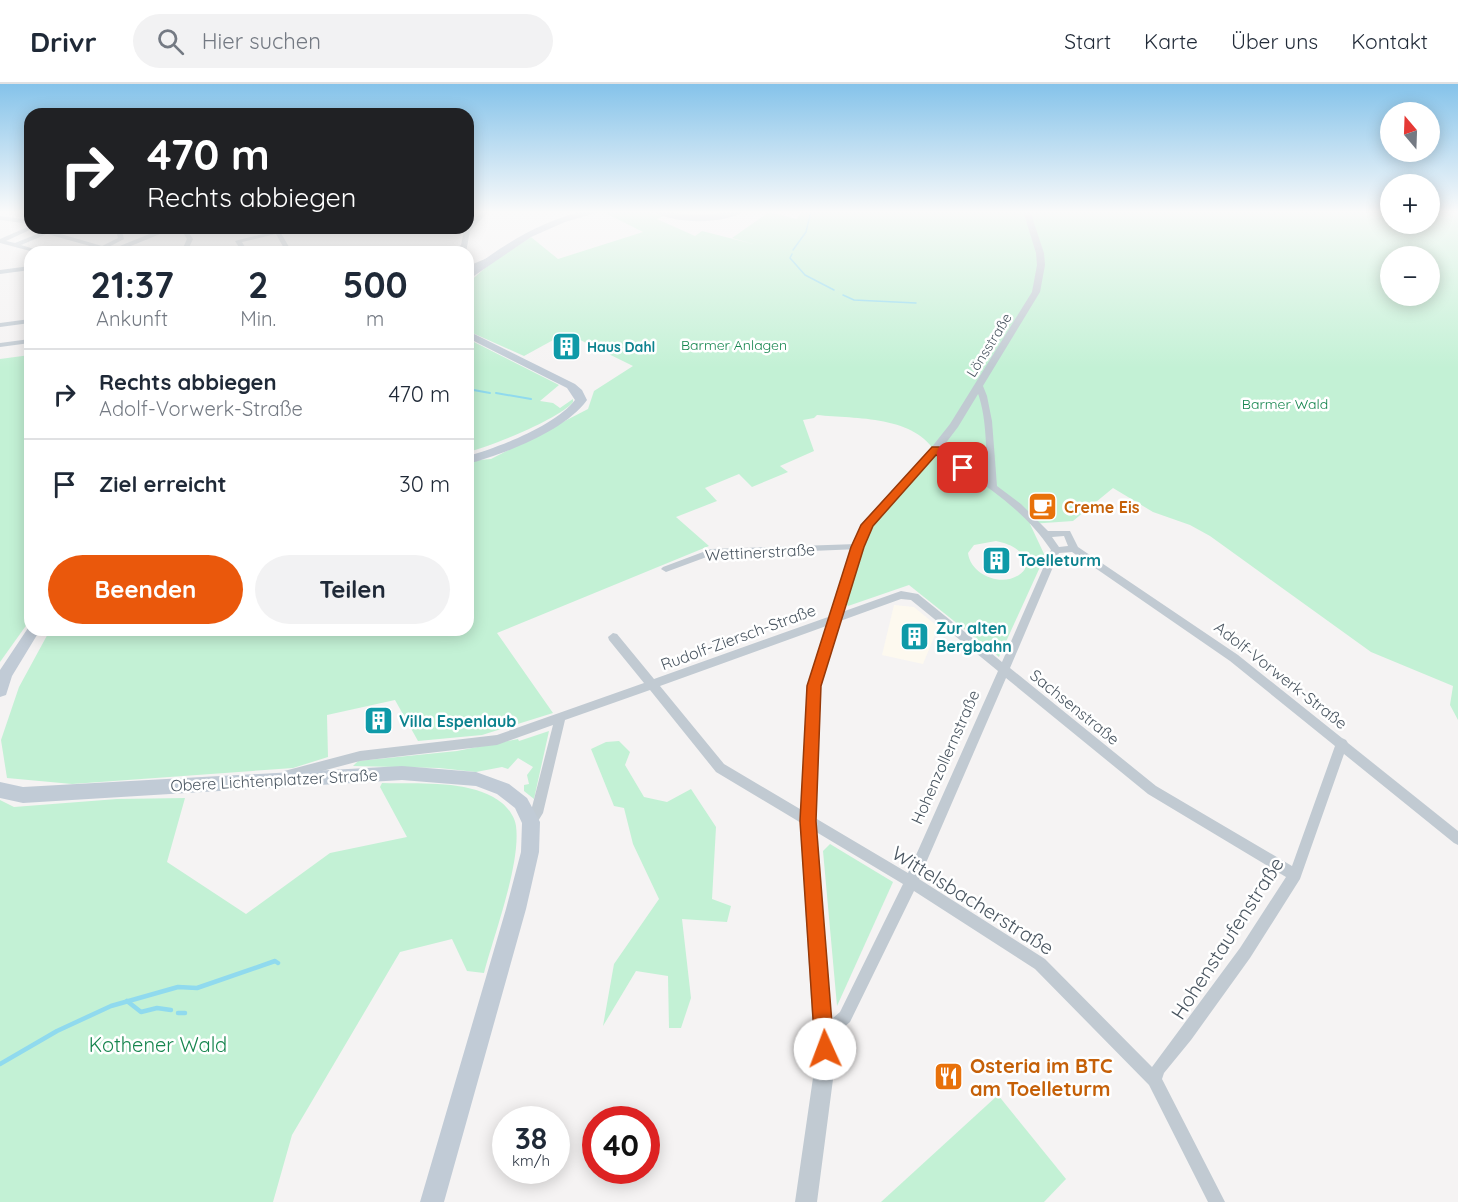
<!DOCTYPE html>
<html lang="de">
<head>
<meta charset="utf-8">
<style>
  body { margin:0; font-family:Quicksand,sans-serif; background:#f2f2f3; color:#1f2937; height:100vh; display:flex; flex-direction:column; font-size:22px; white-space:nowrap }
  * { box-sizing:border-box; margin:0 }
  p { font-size:20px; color:#747a83 }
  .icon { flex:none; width:33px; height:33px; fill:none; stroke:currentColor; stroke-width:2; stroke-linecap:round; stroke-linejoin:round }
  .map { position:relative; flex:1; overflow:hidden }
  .panel { position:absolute; left:24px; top:162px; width:450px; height:390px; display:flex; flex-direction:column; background:#fff; border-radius:18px; box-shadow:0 3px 15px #0003 }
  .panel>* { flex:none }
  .top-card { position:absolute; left:24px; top:24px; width:450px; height:126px; border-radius:18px; box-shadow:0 3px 15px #0003; background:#202124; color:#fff; overflow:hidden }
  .needle { width:39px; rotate:341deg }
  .fabs { position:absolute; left:1380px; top:18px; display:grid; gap:12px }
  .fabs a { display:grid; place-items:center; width:60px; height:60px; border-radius:50%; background:#fff; box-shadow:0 3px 15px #0003; font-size:30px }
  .speed { position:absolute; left:492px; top:1022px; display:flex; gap:12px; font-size:30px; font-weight:700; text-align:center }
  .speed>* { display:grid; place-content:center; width:78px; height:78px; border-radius:50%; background:#fff; box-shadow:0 3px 15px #0003; line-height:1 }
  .speed small { font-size:15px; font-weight:400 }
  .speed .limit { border:9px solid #d22; background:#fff; color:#111 }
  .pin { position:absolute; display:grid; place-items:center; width:51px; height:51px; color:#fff; margin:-26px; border-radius:12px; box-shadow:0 3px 9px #0006 }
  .me { position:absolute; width:66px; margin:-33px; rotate:358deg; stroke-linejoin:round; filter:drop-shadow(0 0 4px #0008) }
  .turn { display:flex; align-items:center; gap:21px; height:126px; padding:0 24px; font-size:27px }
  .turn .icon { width:78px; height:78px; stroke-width:2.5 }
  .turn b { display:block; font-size:42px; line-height:51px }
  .eta { display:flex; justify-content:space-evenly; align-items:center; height:102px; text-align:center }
  .eta b { font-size:36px; font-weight:700; line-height:42px }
  .button { display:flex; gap:12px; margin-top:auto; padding:12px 24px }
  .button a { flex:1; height:69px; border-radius:36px; background:#ea580c; color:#fff; font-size:24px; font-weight:700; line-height:69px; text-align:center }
  .button a+a { background:#f2f2f3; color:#1f2937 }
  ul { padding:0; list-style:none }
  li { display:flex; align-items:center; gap:18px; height:90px; padding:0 24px; border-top:2px solid #e0e1e3 }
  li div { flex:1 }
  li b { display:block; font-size:22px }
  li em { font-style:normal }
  header { display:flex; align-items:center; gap:36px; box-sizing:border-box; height:84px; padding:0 30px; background:#fff; border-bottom:2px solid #e0e1e3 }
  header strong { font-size:28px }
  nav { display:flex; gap:33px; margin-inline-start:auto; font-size:21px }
  .search { width:420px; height:54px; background:#f2f2f3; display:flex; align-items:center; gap:15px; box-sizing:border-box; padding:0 21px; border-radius:33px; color:#747a83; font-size:22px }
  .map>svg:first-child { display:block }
  .commercial { fill:#fdf9ef }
  .green { fill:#c3f1d5; fill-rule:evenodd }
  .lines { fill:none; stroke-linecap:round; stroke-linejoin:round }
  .stream-far2 { stroke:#90daee; stroke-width:1.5 }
  .stream-far1 { stroke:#90daee; stroke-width:2 }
  .stream { stroke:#90daee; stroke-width:4.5 }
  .minor { fill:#c1cad2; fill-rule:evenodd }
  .tertiary { fill:#c1cad2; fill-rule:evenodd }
  .secondary { fill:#c1cbd6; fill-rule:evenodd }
  .route { fill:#ea580c; stroke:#983908; stroke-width:1.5 }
  .labels { text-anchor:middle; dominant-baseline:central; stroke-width:5; stroke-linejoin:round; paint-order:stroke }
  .far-park-label { font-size:14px; fill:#17864f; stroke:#fff }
  .far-street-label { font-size:14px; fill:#4a5661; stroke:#fff }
  .far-culture-label { font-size:14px; font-weight:bold; fill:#0d838f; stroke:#fff; text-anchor:start }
  .food-label { font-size:16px; font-weight:bold; fill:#c56008; stroke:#fff; text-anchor:start }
  .street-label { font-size:16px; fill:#4a5661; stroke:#fff }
  .culture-label { font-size:16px; font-weight:bold; fill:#0d838f; stroke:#fff; text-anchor:start }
  .near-street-label { font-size:20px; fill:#4a5661; stroke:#fff }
  .near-park-label { font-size:20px; fill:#17864f; stroke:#fff }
  .near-food-label { font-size:20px; font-weight:bold; fill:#c56008; stroke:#fff; text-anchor:start }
</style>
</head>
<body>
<header>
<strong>Drivr</strong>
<div class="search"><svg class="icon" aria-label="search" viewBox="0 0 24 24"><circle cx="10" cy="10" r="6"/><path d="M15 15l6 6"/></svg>Hier suchen</div>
<nav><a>Start</a><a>Karte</a><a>Über uns</a><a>Kontakt</a></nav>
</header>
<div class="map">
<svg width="1458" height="1118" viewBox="0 0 1458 1118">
  <rect width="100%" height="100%" fill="#f5f3f3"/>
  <path class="commercial" d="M894,521l20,2 28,23h-5l-14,34 -41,-9z"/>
  <g class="green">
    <path d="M608,127h35l20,5 -6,3 38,17 7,-5 51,13 -21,-6 37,-26 28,7 4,-8h589v13h40v-13h28v509l-8,-15 3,-19 -82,-34 -161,-116 -20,-11 -37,-13 -40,-24 -40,33 -43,3 15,32 -46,101 -90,-72 -61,21 -2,-3 21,-67 9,-15 61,-66c-21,-40 -81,-36 -120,-40l-3,3 -11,2 11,31 -34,15 8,6 -36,15 -13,-13 -34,14 12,13 -41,16 33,29 -212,87 56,80 -71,22 -64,6 -23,-41 -68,15 1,42 -35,11 -221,16 -65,-6 -6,-38 18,-53 31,-57h418v-169l23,-2 97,-50 6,-18 39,-25 -67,-33 -42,23 -56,-25v-48l23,-20 40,-26 27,22 85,-27 -40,-20zM1390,172h40v40h-40zM996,457c15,3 31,10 29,28 -15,21 -54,9 -57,-16l6,-8z"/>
    <path d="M468,255l91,46 -19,16 13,2 7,5 13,-9v3c-12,16 -83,45 -105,50z"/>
    <path d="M30,271v265l-30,42v-303z"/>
    <path d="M549,647l-15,68 -10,-8v-6l5,-1 -2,-9 6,-8 -15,-9 -10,11 -6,-2 -26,5 -37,-4 -86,-2 5,-5 99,-10 61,-12 1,2z"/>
    <path d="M619,657l11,11 -5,13 19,32 23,5 24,-13 25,38 -4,72 19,7 -4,16 -45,-3 9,79 -10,30h-12l-1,-52 -32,-5 -33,55 11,-62 45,-65 -26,-55 -9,-36 -10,-2 -23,-57 15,-7z"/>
    <path d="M382,699c34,1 92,-4 120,20 6,5 13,14 14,23 5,37 -22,109 -32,147l-17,-2 -15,-32 -52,13 -108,183 -19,67h-273v-402l14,7 103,-8 68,-1 -18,64 79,52 84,-61 77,-16 -27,-50z"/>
    <path d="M830,760l63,38 -56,124 -14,-155z"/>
    <path d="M998,1011l68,84 -22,23h-163z"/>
  </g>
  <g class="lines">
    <g class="stream-far2">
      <path d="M793,166l13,-18 5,-21"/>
      <path d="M792,170l-2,4 15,17 29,15"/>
      <path d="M843,211l11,5 62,3"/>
    </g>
    <g class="stream-far1">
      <path d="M468,305l22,4"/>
      <path d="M496,309l35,6"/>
    </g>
    <g class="stream">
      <path d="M127,917l14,11 16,-4 14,2"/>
      <path d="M178,929h7"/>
      <path d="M0,980l57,-33 54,-25 67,-19 19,1 78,-27 3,2"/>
    </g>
    <g class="minor">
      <path d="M482,127h7l-19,20 -4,21h-6v-1l-10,1 11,-7 3,-14z"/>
      <path d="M0,132l30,4v4l-30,-4z"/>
      <path d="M30,142v2h4l-28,13 9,2 32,-13 55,16 16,-8 -3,-10h6l3,11 -25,13 -6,-1 4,-3 -50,-14 -26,11 23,7h-10l-34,-9v-4z"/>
      <path d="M180,144h6l7,11 -6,13h-6l6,-13z"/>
      <path d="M272,144h6l14,24h-6l-10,-18 -34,8 6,10h-6l-7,-11 39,-10z"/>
      <path d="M490,173l2,1v2l-24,10v-4z"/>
      <path d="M30,235v4l-30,4v-4z"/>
      <path d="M30,255v4l-30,4v-4z"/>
      <path d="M976,300l7,2 4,10 5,25 5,65 24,18 27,27h22l8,16 160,108 104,83 4,2 2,3 110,88v14l-4,-2 -110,-89 -44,125 -50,79 -59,82 -27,33 -2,6 63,123h-17l-59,-117 -114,-116 -121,-78 -64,131 -20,17 -5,2 -5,-2 -2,-5 2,-5 20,-17 63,-128 -187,-112 -66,-82 -85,30 -22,93 -8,13 -4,2 -4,-2 -2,-4 6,-11 22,-86 -56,20 -137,16 -72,19 -4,-1 -2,-4 2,-4 4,-1 72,-19 137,-16 147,-52 -35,-43 -1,-3 5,-4 4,1 37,45 247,-88 17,3 84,68 49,-112c-22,-33 -52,-56 -85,-77 -12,-7 -25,-14 -35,-23l4,-3 3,1 50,31c-3,-31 0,-64 -13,-93zM1064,452l4,10 -9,1 -7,-10zM1072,468l158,109 105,85 -43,120 -136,-80 -146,-118 49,-115zM901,515l10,1 87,71 -90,202 -184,-109 -64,-78zM1006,594l142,116 138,83 -46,71 -88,119 -107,-108 -126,-80z"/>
      <path d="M857,460l5,3 -2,2 -148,6 -46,17 -5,-3 2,-2 48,-18z"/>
    </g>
    <g class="tertiary">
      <path d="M1023,127h7l14,42 1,12 -5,27 -82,135 -19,25 -67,75 -9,20 -42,139 -5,135 19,243 -18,138h-22l20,-138 -15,-243 7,-135 44,-139 12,-25 68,-74 19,-24 82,-132 5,-27 -1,-12z"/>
      <path d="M164,144h11l-59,24h-11z"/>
      <path d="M30,182v4l-30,4v-4z"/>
    </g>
    <g class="secondary">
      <path d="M584,127h18l-37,11 -34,15 -63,43v-8c34,-27 73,-51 116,-61z"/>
      <path d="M650,127l48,4 48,-4c-25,14 -71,13 -96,0z"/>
      <path d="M468,247l107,53 7,6 5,10c-22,31 -83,54 -119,64v-8c30,-8 88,-31 107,-56l-8,-12 -99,-50z"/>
      <path d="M30,541v5h10l-28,46 -6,19 -6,2v-27z"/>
      <path d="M402,682l74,6 33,12 18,14 13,24 -1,30 -13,57 -82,293h-24l86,-293 15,-57 1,-29 -7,-15 -18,-14 -21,-8 -74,-6 -379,23 -23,-5v-16l23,5z"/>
    </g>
  </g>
  <linearGradient id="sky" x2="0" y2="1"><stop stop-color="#85c3ea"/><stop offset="0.45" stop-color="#fafafa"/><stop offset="1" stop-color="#fafafa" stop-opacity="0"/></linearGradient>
  <rect width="1458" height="284" fill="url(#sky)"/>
  <path class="route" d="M932,363h7l30,21 -10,3 -23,-16 -63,71 -9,21 -43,139 -5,135 18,228 -3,7 -6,3 -7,-3 -3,-7 -15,-228 7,-135 44,-139 10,-22z"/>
  <defs>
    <symbol id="building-square" viewBox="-11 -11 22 22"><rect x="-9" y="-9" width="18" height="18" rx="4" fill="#0f9aa8" stroke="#fff"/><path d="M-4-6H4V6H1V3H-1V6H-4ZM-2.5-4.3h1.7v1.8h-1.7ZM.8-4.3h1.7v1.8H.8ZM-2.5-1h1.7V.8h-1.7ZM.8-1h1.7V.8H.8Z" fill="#fff"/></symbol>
    <symbol id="cafe-square" viewBox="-11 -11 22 22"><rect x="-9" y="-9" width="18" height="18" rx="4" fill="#e8710a" stroke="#fff"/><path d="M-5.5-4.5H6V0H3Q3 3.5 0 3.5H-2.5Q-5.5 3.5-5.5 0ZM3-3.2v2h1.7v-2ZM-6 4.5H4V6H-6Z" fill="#fff"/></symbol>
    <symbol id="restaurant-square" viewBox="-11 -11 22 22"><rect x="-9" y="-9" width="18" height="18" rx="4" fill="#e8710a" stroke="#fff"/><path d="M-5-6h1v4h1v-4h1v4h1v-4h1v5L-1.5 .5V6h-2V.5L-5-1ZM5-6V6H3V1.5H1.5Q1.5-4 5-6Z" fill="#fff"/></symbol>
  </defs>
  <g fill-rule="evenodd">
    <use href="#building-square" x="550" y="246" width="33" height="33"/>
    <use href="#cafe-square" x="1026" y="406" width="33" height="33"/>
    <use href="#building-square" x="980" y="460" width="33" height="33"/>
    <use href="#building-square" x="898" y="536" width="33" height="33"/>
    <use href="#building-square" x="362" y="620" width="33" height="33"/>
    <use href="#restaurant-square" x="932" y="976" width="33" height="33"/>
  </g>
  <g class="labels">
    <g class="far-park-label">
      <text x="734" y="261">Barmer Anlagen</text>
      <text x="1285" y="320">Barmer Wald</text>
    </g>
    <g class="far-street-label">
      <text transform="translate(989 261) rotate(-58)">Lönsstraße</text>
    </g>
    <g class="far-culture-label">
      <text x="587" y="263">Haus Dahl</text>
    </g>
    <g class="food-label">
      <text x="1064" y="423">Creme Eis</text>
    </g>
    <g class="street-label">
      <text transform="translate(760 468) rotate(-3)">Wettinerstraße</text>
      <text transform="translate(738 553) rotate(-20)">Rudolf-Ziersch-Straße</text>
      <text transform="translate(1281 591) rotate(38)">Adolf-Vorwerk-Straße</text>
      <text transform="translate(1075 623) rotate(39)">Sachsenstraße</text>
      <text transform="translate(945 673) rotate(-66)">Hohenzollernstraße</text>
      <text transform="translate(274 696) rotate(-3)">Obere Lichtenplatzer Straße</text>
    </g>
    <g class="culture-label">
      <text x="1018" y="476">Toelleturm</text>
      <text x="936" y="544">Zur alten<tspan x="936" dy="18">Bergbahn</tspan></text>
      <text x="399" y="637">Villa Espenlaub</text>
    </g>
    <g class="near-street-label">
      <text transform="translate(973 816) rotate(32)">Wittelsbacherstraße</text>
      <text transform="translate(1227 854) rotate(-57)">Hohenstaufenstraße</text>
    </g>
    <g class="near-park-label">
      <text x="158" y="960">Kothener Wald</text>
    </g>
    <g class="near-food-label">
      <text x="970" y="981">Osteria im BTC<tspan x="970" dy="23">am Toelleturm</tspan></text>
    </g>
  </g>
</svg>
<div class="fabs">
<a><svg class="needle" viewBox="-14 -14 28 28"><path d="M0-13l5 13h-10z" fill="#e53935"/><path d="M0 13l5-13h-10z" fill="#747a83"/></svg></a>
<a>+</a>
<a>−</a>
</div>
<div class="speed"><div>38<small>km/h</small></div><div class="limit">40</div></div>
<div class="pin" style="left:963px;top:384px;background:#d93025"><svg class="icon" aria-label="arrive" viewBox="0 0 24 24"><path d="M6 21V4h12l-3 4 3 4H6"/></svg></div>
<svg class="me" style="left:825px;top:965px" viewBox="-20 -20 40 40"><circle r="19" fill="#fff"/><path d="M0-13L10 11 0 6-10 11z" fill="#ea580c"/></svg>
<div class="top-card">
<div class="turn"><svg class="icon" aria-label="right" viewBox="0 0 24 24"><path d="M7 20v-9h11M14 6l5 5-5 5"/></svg><div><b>470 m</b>Rechts abbiegen</div></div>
</div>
<section class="panel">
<div class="eta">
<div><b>21:37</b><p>Ankunft</p></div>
<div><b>2</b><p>Min.</p></div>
<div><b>500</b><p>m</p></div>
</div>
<ul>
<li><svg class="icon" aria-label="right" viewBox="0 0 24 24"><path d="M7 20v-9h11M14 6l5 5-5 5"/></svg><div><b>Rechts abbiegen</b><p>Adolf-Vorwerk-Straße</p></div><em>470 m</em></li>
<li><svg class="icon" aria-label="arrive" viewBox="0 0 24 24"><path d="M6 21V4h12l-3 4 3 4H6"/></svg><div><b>Ziel erreicht</b></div><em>30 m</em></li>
</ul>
<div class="button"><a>Beenden</a><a>Teilen</a></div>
</section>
</div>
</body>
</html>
